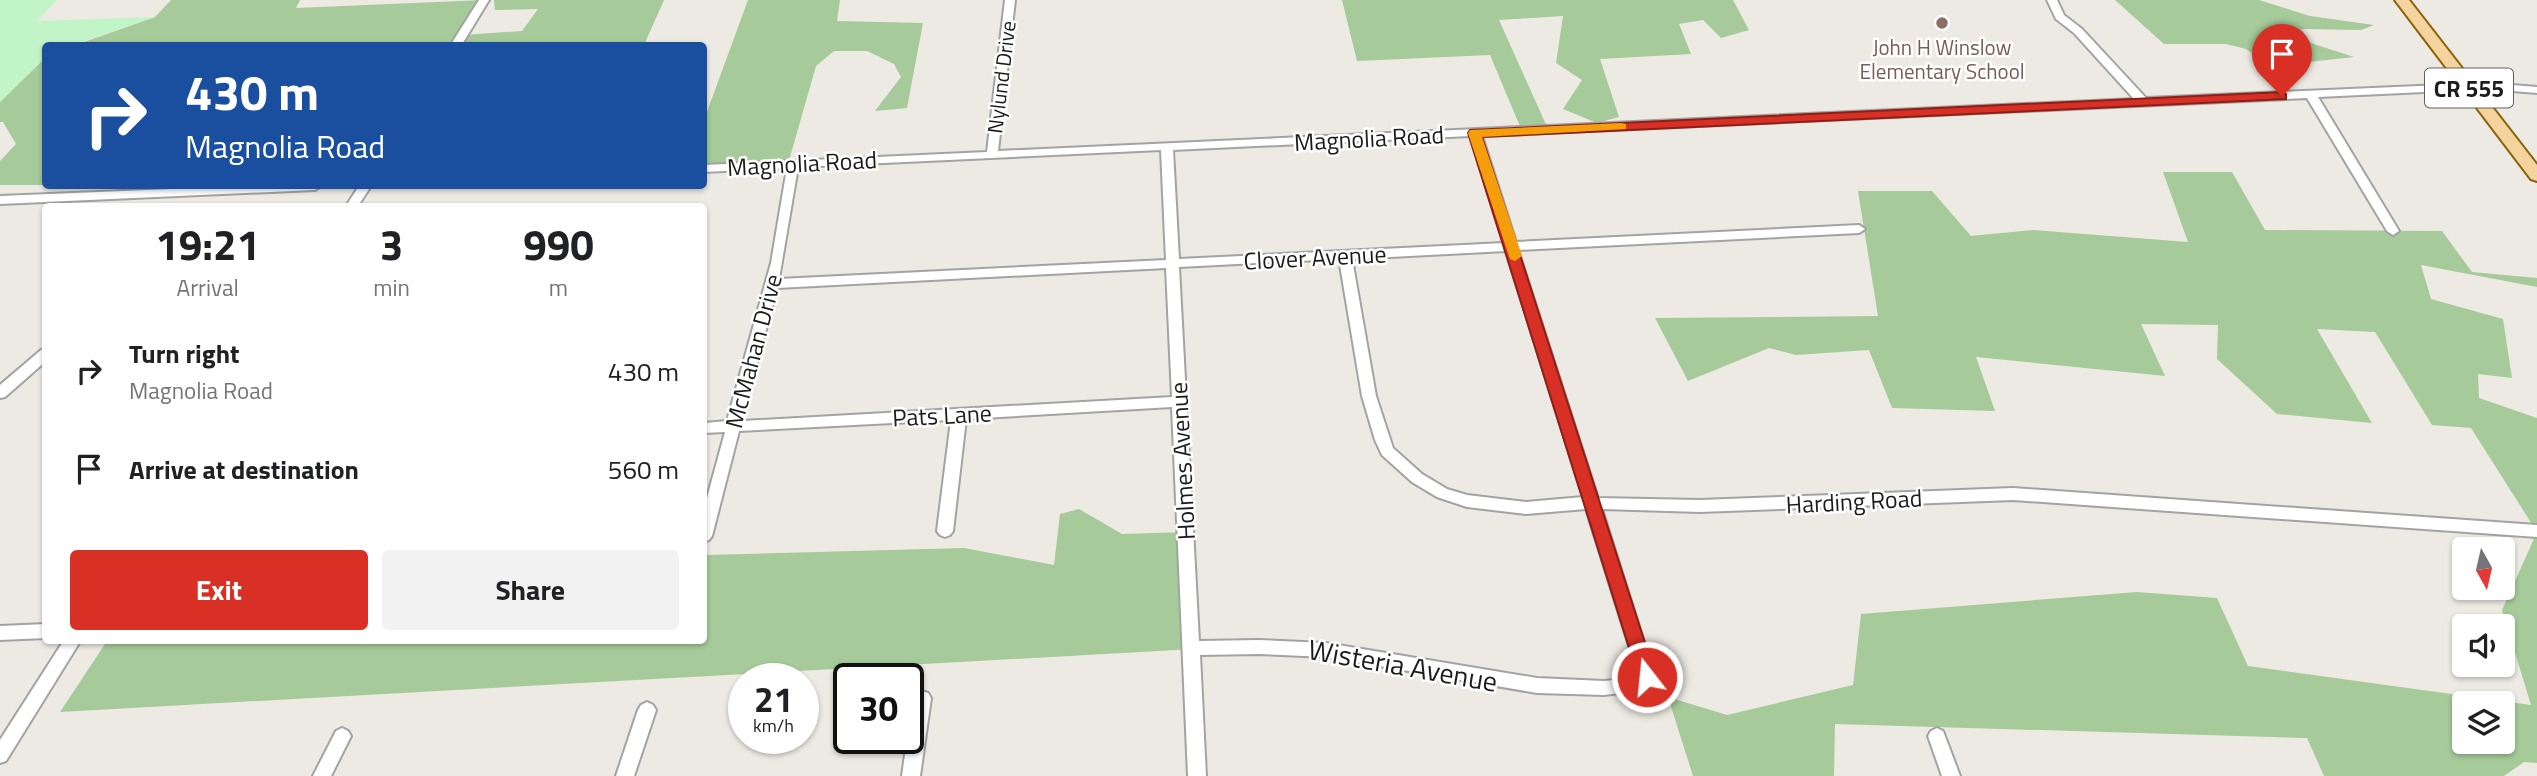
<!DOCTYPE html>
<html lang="en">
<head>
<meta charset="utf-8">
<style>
  body { margin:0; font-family:"Titillium Web",sans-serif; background:#f2f2f2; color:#202124; height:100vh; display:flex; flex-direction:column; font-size:26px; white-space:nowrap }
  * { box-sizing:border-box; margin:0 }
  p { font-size:23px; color:#757577 }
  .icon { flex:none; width:38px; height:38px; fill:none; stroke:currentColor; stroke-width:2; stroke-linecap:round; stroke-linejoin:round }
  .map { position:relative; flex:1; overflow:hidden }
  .panel { position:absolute; left:42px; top:203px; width:665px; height:441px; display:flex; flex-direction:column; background:#fff; border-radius:7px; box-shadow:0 2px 5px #0004 }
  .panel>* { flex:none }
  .top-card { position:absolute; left:42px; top:42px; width:665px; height:147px; border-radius:7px; box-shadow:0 2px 5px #0004; background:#1a4fa0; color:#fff; overflow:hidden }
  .needle { width:46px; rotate:172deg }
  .tools { position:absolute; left:2452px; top:537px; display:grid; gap:14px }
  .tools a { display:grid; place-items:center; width:63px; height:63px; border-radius:7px; background:#fff; box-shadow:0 2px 5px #0004; font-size:35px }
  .speed { position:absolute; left:728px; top:663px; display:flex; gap:14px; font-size:35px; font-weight:700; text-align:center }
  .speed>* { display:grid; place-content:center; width:91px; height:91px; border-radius:50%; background:#fff; box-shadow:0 2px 5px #0004; line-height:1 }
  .speed small { font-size:18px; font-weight:400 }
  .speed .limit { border:4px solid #111; border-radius:10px; background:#fff; color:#111 }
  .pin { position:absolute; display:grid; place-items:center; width:60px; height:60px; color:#fff; margin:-72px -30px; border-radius:50% 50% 50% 0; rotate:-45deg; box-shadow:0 0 7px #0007 }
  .pin .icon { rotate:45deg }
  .me { position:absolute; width:77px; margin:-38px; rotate:344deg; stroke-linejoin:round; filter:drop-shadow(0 0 5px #0008) }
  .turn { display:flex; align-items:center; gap:24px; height:147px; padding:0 28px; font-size:32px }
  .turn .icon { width:91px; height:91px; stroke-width:2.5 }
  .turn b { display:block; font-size:49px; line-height:60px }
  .eta { display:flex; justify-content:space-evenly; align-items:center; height:119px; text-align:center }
  .eta b { font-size:42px; font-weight:700; line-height:49px }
  .button { display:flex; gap:14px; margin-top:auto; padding:14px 28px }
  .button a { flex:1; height:80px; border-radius:7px; background:#d93025; color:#fff; font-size:28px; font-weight:700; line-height:80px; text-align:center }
  .button a+a { background:#f2f2f2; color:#202124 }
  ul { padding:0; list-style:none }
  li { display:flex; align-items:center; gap:21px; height:98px; padding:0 28px }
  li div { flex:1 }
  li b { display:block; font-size:26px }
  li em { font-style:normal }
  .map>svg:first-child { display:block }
  .forest { fill:#a6ca9a; fill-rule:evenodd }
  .park { fill:#c1f5c7 }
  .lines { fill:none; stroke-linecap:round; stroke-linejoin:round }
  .minor-casing { stroke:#a3a3a3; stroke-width:4 }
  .major-casing { stroke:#8b640a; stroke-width:4 }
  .minor { fill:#fff; fill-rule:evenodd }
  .major { fill:#f5d39f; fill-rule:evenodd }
  .route { fill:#d93025; stroke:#8d1f18; stroke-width:2 }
  .slow { fill:#f59e0b }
  .education-dot { fill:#8d6e63; stroke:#fff; stroke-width:2.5 }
  .labels { text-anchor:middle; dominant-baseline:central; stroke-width:5; stroke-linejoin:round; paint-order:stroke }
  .far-education-label { font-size:21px; fill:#785e54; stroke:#fff }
  .far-street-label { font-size:21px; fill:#1c1c1c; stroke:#fff }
  .shield { fill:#fff; stroke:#606060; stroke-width:2 }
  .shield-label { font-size:23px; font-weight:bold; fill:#1c1c1c }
  .street-label { font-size:24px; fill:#1c1c1c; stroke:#fff }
  .near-street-label { font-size:28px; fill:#1c1c1c; stroke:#fff }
</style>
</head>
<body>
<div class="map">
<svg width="2537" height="776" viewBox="0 0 2537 776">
  <rect width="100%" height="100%" fill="#edeae3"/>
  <g class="forest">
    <path d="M171,0h129l-4,8 188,-8 -21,35 59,-4 16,-22 -43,1 -1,-10h170l-20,45 -571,1 82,-29z"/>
    <path d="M748,0h92l-3,21 86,2 -16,85 -32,3 26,-34 -7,-13 -27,-13h-33l-18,15 -28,98 -84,4v-48z"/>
    <path d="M1342,0h391l16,30 -28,8 -18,-18 -24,4 12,30 -91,5 19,58 -22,6 -34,-14 19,-29 -26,-17 7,-47 -64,4 49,109 -26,2 -32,-76 -133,6z"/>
    <path d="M2115,0h144l51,16 64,9 -13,5 -60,-1 10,14 43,14 -82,9 -26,-17 -20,-5h-62z"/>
    <path d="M45,58v127h-45v-24l16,-17 -13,-22h-3v-20z"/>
    <path d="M2163,172h69l33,58 177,1 30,41 65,6v9l-116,-22 10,34 72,20 9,59 -34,-4 1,24 58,20v345l-13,-1 -20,14h-180l-17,-38 -472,-14 -1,52h-141l-25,-79 59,18 126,-30 8,-71 276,-22 80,6 31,68 283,39 -29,-95 35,-78 -66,-104 -39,-3 -57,-93 -58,-3 55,94 -95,-9 -60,-55 1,-34 -77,-1 24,52 -189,-19 19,54 -103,-3 -23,-58 -73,5 -27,-7 -81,33 -33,-63 223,-2 -20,-125h74l39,45 62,-6 155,12zM2464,704h38v38h-38z"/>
    <path d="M1079,509l43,25 67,-2 5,117 -1134,63 47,-71 597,-1v-85l260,-7 90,17 6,-51z"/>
  </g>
  <path class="park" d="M0,0h57l-20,21 118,-4 -82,28 -27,1 -1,12 -45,44z"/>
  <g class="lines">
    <defs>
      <g id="minor">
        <path d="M479,0h10l-28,46h-11z"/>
        <path d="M1005,0h10l-17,151 1136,-52 -60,-66 -18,-14 -9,-19h10l7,15 18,14 64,69 342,-15 49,4v6l-49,-4 -170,8 81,134 -6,4 -6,-4 -80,-133 -825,38 34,106 343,-17 6,4 -6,4 -341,17 80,248 102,2 313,-12 524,37v12l-524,-37 -313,12 -98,-3 53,168 -10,13 -41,5 -67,-2 -211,-36 -67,-3 -59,1 6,121h-18l-16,-369 -206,12 -13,112 -3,4 -5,2 -5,-2 -3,-4 14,-111 -212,11 -27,105 -3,4 -5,2v-33l21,-77 -21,1v-10l23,-2 44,-158 16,-95 -83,4v-7l283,-13zM1470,136l34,107 -325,16 -6,-109zM1161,150l5,110 -387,19 19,-112zM1506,251l77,246 -57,5 -59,-7 -20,-6 -25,-15 -29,-26 -17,-52 -24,-137zM1339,259l23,137 13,44 7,15 30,27 25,15 30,10 59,7 60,-5 52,166 -3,3 -31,3 -67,-3 -211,-35 -67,-3 -60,1 -20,-374zM1166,268l6,129 -430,24 35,-133z"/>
        <path d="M245,186h76l-6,4 -315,14v-8z"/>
        <path d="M359,186h12l-13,20h-12z"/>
        <path d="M46,348v13l-41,36 -5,1v-13l41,-35z"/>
        <path d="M46,624v14l-46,2v-14z"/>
        <path d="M64,640h17l-75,121 -6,2v-23z"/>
        <path d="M922,691l6,2 3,5 -11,78h-18l11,-78 3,-5z"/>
        <path d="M647,702l6,3 3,5 -22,66h-18l22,-66 3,-5z"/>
        <path d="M342,728l6,3 3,5 -20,40h-18l23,-45z"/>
        <path d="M1937,728l6,3 17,45h-18l-14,-40 3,-5z"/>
      </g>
      <path id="major" d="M2395,0h14l128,165v16l-6,-2z"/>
    </defs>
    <use href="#minor" class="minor-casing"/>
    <use href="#major" class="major-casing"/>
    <use href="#minor" class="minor"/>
    <use href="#major" class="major"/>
  </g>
  <path class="route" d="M2282,92l4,2v5l-804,38 174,540 -2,6 -7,2 -7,-2 -172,-550 2,-3z"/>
  <path class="slow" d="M1621,123l5,1v5l-144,8 40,119 -7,5 -5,-2 -42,-126 2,-3z"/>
  <circle class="education-dot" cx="1942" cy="23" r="7"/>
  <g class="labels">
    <g class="far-education-label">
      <text x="1942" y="47">John H Winslow<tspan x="1942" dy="24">Elementary School</tspan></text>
    </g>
    <g class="far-street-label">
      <text transform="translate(1001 77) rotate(-83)">Nylund Drive</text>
    </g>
    <rect class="shield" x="2425" y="68.5" width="88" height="39" rx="5"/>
    <g class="shield-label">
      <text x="2469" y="88">CR 555</text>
    </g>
    <g class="street-label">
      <text transform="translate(1369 138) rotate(-3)">Magnolia Road</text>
      <text transform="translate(802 163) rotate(-3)">Magnolia Road</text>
      <text transform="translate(1315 257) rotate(-3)">Clover Avenue</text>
      <text transform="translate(753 351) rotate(-75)">McMahan Drive</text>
      <text transform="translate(942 415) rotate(-3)">Pats Lane</text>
      <text transform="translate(1182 461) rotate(-93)">Holmes Avenue</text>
      <text transform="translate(1854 501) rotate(-3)">Harding Road</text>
    </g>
    <g class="near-street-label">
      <text transform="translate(1403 665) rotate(10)">Wisteria Avenue</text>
    </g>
  </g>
</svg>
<div class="tools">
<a><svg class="needle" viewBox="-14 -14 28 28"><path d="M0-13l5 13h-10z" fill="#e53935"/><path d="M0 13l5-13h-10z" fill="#757577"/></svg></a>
<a><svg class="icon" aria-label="sound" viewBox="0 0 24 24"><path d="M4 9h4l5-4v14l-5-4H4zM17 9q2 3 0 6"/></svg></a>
<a><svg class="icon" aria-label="layers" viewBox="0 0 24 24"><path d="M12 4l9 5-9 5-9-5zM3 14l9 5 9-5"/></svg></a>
</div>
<div class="speed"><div>21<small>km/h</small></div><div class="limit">30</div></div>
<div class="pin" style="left:2282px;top:96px;background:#d93025"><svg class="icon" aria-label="arrive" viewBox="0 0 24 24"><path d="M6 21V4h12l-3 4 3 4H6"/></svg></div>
<svg class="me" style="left:1647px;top:677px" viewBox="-20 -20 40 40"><circle r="17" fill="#d93025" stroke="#fff" stroke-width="3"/><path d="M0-11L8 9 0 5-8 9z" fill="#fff"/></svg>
<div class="top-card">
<div class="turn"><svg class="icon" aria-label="right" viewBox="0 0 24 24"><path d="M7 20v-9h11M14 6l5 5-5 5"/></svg><div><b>430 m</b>Magnolia Road</div></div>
</div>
<section class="panel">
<div class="eta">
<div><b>19:21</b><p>Arrival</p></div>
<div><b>3</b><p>min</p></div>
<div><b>990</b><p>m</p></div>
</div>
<ul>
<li><svg class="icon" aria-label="right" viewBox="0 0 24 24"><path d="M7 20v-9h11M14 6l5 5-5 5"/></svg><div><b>Turn right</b><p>Magnolia Road</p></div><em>430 m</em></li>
<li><svg class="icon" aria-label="arrive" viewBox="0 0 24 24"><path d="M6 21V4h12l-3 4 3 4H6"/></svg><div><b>Arrive at destination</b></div><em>560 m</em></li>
</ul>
<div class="button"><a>Exit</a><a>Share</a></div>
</section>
</div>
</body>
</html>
